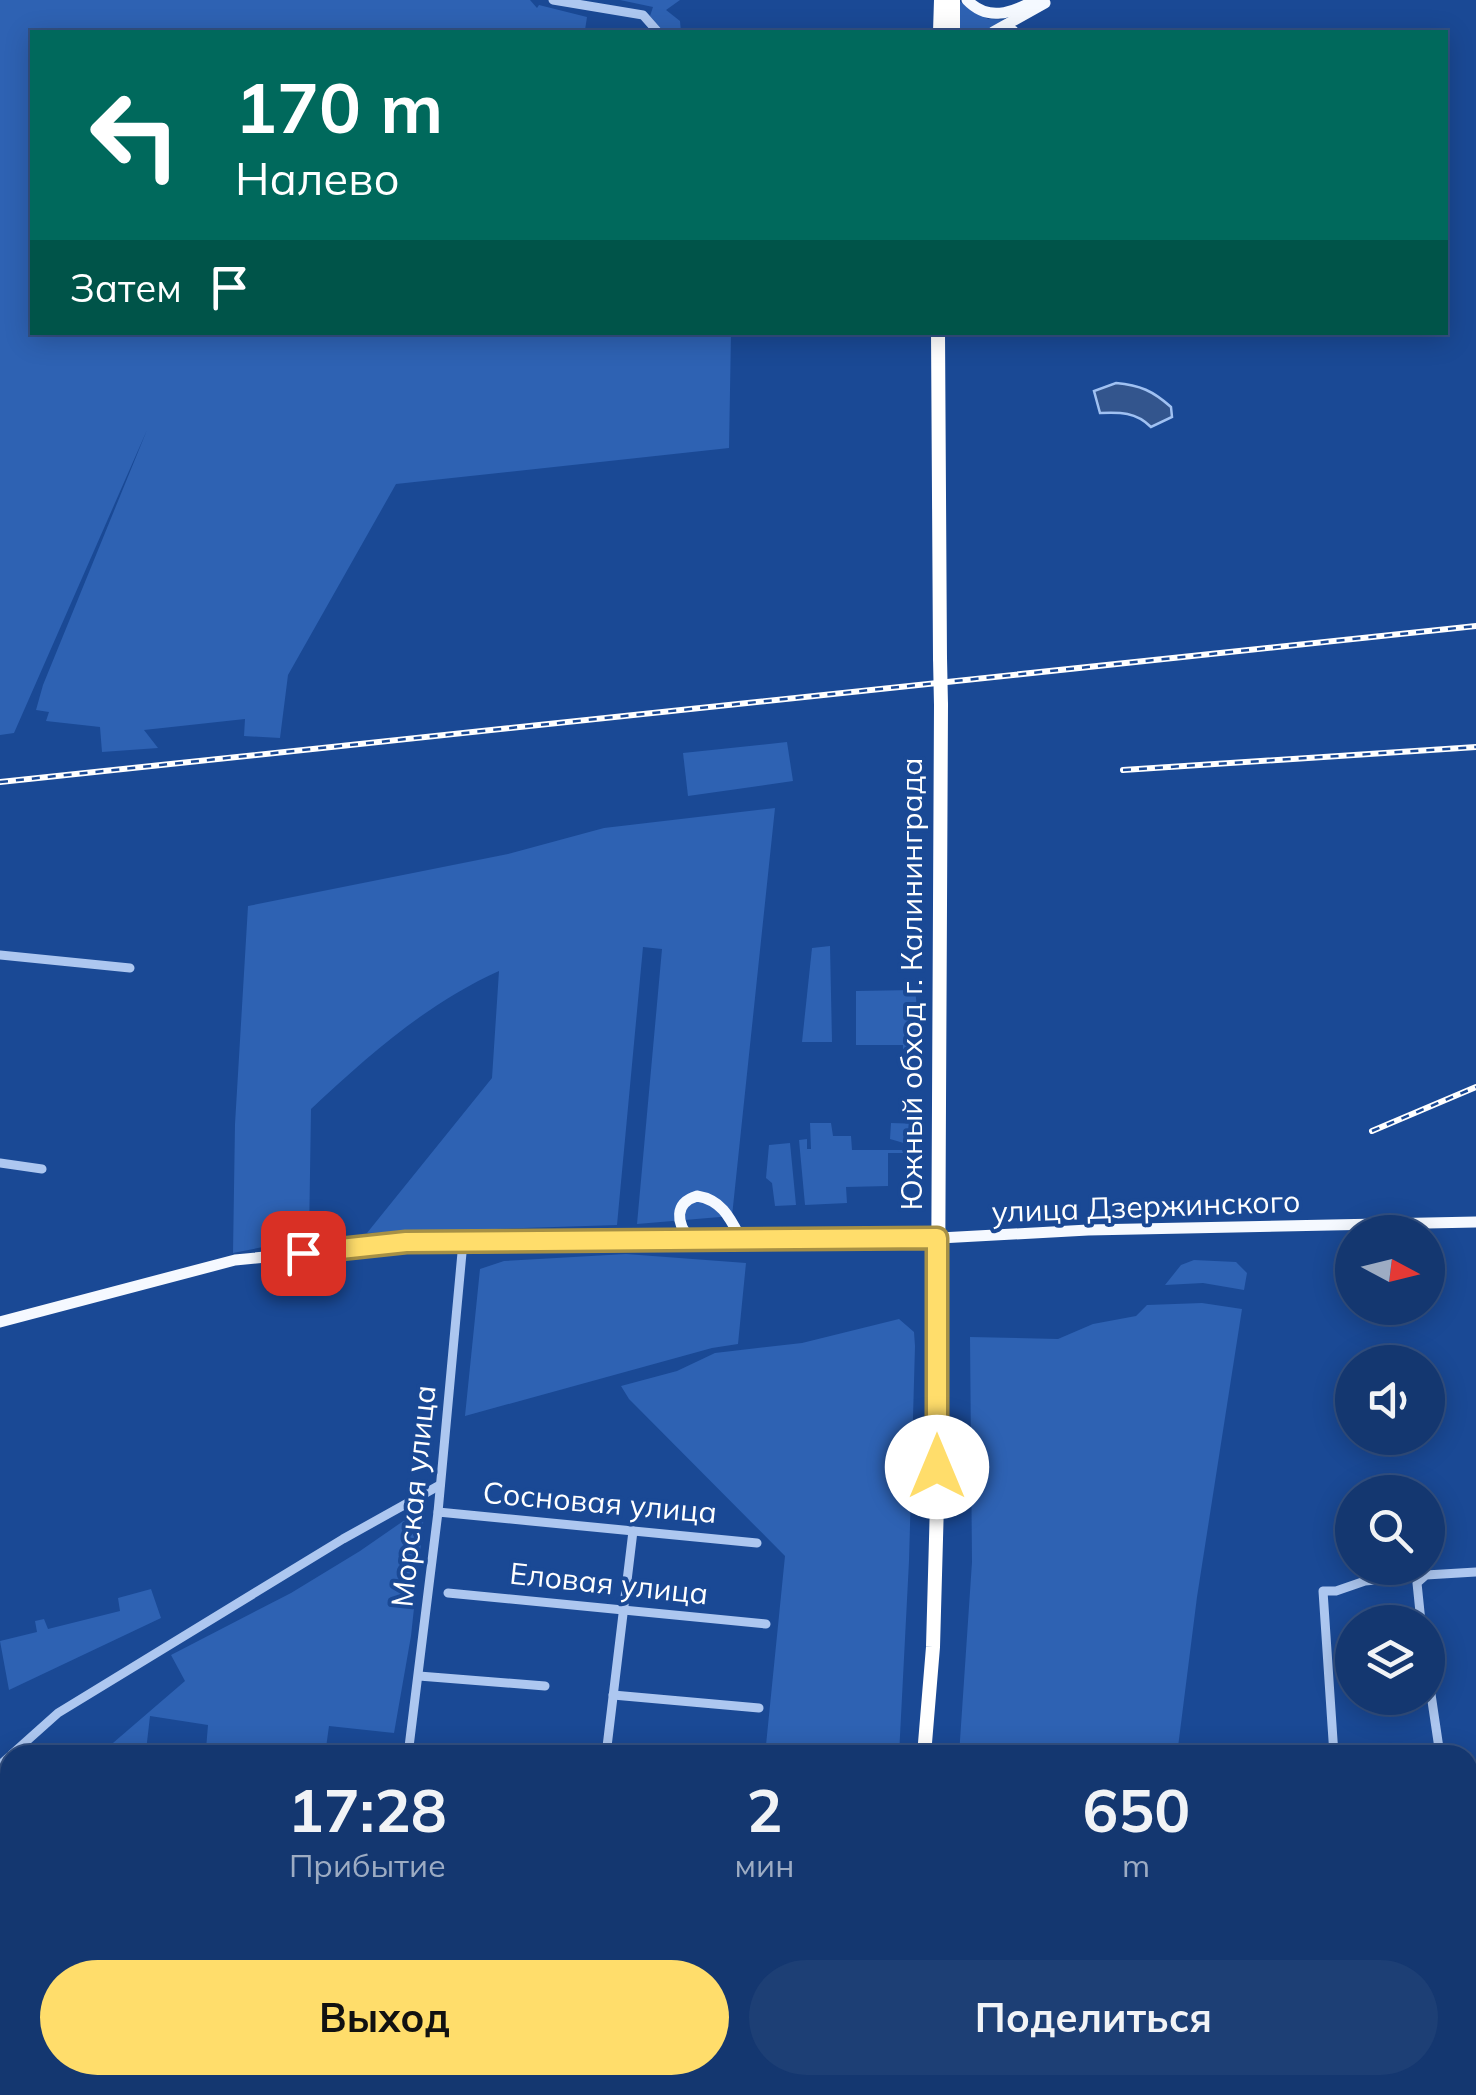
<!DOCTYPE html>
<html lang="ru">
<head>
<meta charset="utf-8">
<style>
  body { margin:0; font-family:Mulish,sans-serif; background:#1d3f75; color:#f1f3f6; height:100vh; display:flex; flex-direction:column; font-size:38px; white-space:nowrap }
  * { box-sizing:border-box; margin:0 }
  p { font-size:32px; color:#9dacc3 }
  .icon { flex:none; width:55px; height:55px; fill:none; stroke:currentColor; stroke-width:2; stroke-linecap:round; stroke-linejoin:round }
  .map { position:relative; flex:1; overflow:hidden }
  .details { position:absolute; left:0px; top:1745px; width:1478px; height:350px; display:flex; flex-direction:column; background:#143770; border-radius:30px 30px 0 0; box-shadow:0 5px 25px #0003,0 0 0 2px #335183 }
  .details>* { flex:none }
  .banner { position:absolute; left:30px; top:30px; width:1418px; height:305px; border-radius:0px; box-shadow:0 5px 25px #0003,0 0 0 2px #335183; background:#00695c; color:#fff; overflow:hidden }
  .needle { width:65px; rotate:97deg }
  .tools { position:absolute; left:1335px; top:1215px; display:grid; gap:20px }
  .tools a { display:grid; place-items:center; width:110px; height:110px; border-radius:50%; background:#143770; box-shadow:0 5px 25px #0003,0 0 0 2px #335183; font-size:50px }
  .pin { position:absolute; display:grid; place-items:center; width:85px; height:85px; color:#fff; margin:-42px; border-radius:20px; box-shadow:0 5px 15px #0006 }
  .me { position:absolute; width:110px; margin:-55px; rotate:0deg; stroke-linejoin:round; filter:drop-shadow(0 0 8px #0008) }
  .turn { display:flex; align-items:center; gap:35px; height:210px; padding:0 40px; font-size:45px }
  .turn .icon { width:130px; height:130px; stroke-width:2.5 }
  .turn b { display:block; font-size:70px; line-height:85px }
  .then { display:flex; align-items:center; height:95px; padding:0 40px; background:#0003; gap:20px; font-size:38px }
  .eta { display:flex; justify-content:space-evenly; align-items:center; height:170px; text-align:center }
  .eta b { font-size:60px; font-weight:700; line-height:70px }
  .action { display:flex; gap:20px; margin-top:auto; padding:20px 40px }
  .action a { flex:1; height:115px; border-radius:60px; background:#ffdd6b; color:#111; font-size:40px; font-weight:700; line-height:115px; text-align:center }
  .action a+a { background:#1d3f75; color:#f1f3f6 }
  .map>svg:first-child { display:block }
  .green { fill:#2e62b3 }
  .water { fill:#33558d; stroke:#a0c1f2; stroke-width:2.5 }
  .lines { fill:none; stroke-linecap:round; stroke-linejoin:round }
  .minor { stroke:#adc7f0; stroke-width:9 }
  .major { stroke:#f5f9ff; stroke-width:11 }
  .highway { stroke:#fff; stroke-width:14 }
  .rail-casing { stroke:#fff; stroke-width:6 }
  .rail { stroke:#1a4995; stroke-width:2.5; stroke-dasharray:8; stroke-linecap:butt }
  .highway-bridge { stroke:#fff; stroke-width:14 }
  .route-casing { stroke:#a69046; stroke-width:25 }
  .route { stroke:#ffdd6b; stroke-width:18 }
  .labels { text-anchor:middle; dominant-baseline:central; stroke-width:8; stroke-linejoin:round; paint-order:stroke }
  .street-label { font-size:30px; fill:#fff; stroke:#1a4995 }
</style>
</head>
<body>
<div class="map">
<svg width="1476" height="2095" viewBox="0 0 1476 2095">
  <rect width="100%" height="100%" fill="#1a4995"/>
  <g class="green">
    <path d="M0,0h530l7,8 2,-3 48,12 -2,13 17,2 1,-4 23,4h-88l-9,-3 -3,3h-494v300l699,1 -2,115 -333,36 -108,191 -8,63 -36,-2 1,-17 -101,11 14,18 -56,4 -2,-25 -54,-6 3,-9 -13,-2 7,-25 104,-255 -133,303 -14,2z"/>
    <path d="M620,0h60l-14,10 14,11 1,11h-17l-14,-16 3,-9z"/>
    <path d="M957,0l31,19 21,1 -27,12h-26z"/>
    <path d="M787,742l6,39 -105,15 -5,-43z"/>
    <path d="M775,808l-43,408 -95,8 25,-275 -19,-2 -26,278 -250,8 125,-155 7,-107c-73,33 -130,84 -188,138l-2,129 -76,15 2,-129 13,-218 260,-52 96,-26z"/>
    <path d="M830,946l2,96h-30l10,-94z"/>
    <path d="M915,990l7,58 -19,1v-4h-47v-54z"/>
    <path d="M810,1123h21l2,13h18l1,14h50l1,3h-15v33l-42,1 1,16 -42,2 -6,-65 8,-1v10h4z"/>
    <path d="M891,1123l31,1 -1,24 -31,-9z"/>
    <path d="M790,1143l6,62 -21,1 -3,-23 -6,-5 3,-33z"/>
    <path d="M626,1254l120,9 -8,81 -26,4 -247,68 15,-147 24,-8z"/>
    <path d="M1194,1260l42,2 11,11 -3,17 -41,-7 -38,2 16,-20z"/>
    <path d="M1202,1303l40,6 -45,288 -20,158h-218l13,-193 -2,-225 88,2 35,-15 43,-8 11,-11z"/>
    <path d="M899,1319l15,13 1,14 -6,215 -10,194h-134l20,-199 -156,-157 -8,-13 56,-15 38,-18 87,-10z"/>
    <path d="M412,1515h12l-13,121 -17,97 -65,-7 -4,29h-81l-38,-6 2,-24 -58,-9 -4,35 28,4h-75l86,-74 -14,-26 120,-62 69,-42z"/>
    <path d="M151,1589l10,29 -152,72 -9,-49 37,-9 -2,-11 9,-2 4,10 72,-18 -2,-13z"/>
    <path d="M0,1963l10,1v121h193l-1,10h-202z"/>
    <path d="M384,2085h183l-1,10h-183z"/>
    <path d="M587,2085h278l-2,10h-277z"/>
    <path d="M908,2085h224l-1,10h-225z"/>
  </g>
  <path class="water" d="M1116,383c24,2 37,8 55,24l1,10 -21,10c-15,-15 -31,-15 -51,-14l-6,-22z"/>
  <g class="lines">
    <g class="minor">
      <path d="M553,0l90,15 15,17"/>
      <path d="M0,955l130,13"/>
      <path d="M0,1163l42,6"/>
      <path d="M438,1512l319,31"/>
      <path d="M448,1593l318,31"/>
      <path d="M1421,1622l-4,-39 9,-8 50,-3"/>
      <path d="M1428,1674l12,81"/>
      <path d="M419,1676l126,10"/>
      <path d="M613,1695l146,13"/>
      <path d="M11,1755l47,-42 285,-174 97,-54"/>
      <path d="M408,1755l30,-243 25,-270"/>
      <path d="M606,1755l27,-224"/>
      <path d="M1334,1755l-11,-164h13l29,-10 61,-6"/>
      <path d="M0,1765l10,-9"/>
      <path d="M1468,1788l8,9"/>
      <path d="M1468,1973l8,5"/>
      <path d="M361,2095l2,-10"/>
      <path d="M1270,2095l1,-10"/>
      <path d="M1400,2095l2,-10"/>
    </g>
    <g class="major">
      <path d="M967,0c21,22 44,13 69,0"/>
      <path d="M993,32l52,-29"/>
      <path d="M1011,32l2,-1"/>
      <path d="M690,1239c-14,-16 -16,-36 7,-43 25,4 33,22 44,43"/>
      <path d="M0,1322l235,-62 171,-17 335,-4 162,1 185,-10 388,-8"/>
    </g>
    <g class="highway">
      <path d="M940,32l1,-32"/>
      <path d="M953,32v-32"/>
      <path d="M938,332l2,326"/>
      <path d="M924,1755l9,-108 4,-144 4,-798"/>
      <path d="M877,2095l2,-10"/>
    </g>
    <defs>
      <g id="rail">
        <path d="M1123,770l353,-23"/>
        <path d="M0,782l1476,-156"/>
        <path d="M1372,1131l104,-44"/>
      </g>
    </defs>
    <use href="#rail" class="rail-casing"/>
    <use href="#rail" class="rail"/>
    <path class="highway-bridge" d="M940,658l1,47"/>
  </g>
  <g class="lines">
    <defs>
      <path id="route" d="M303,1253l103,-11 531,-4v229"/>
    </defs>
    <use href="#route" class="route-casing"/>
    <use href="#route" class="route"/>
  </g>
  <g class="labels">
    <g class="street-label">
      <text transform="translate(911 984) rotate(-90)">Южный обход г. Калининграда</text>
      <text transform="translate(1146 1206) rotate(-2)">улица Дзержинского</text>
      <text transform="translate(413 1496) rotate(-84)">Морская улица</text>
      <text transform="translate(600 1502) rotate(5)">Сосновая улица</text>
      <text transform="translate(609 1583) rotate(6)">Еловая улица</text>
    </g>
  </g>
</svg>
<div class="tools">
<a><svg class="needle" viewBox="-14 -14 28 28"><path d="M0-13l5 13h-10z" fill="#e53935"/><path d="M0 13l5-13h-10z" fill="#9dacc3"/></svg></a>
<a><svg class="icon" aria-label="sound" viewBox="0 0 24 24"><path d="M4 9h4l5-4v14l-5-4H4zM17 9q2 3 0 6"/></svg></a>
<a><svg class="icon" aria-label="search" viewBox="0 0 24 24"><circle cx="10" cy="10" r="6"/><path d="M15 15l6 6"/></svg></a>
<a><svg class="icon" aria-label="layers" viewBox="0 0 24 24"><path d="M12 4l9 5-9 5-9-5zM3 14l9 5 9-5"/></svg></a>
</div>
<div class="pin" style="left:303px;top:1253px;background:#d93025"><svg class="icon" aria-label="arrive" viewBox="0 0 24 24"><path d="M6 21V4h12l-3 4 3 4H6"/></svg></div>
<svg class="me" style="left:937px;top:1467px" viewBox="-20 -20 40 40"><circle r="19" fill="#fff"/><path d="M0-13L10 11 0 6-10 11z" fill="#ffdd6b"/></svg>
<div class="banner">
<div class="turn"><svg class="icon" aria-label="left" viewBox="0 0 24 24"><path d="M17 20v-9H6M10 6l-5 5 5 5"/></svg><div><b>170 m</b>Налево</div></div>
<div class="then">Затем<svg class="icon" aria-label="arrive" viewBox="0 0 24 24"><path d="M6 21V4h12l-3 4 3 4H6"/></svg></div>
</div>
<section class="details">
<div class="eta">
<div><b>17:28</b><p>Прибытие</p></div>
<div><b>2</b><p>мин</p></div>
<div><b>650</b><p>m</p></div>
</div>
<div class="action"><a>Выход</a><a>Поделиться</a></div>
</section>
</div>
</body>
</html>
